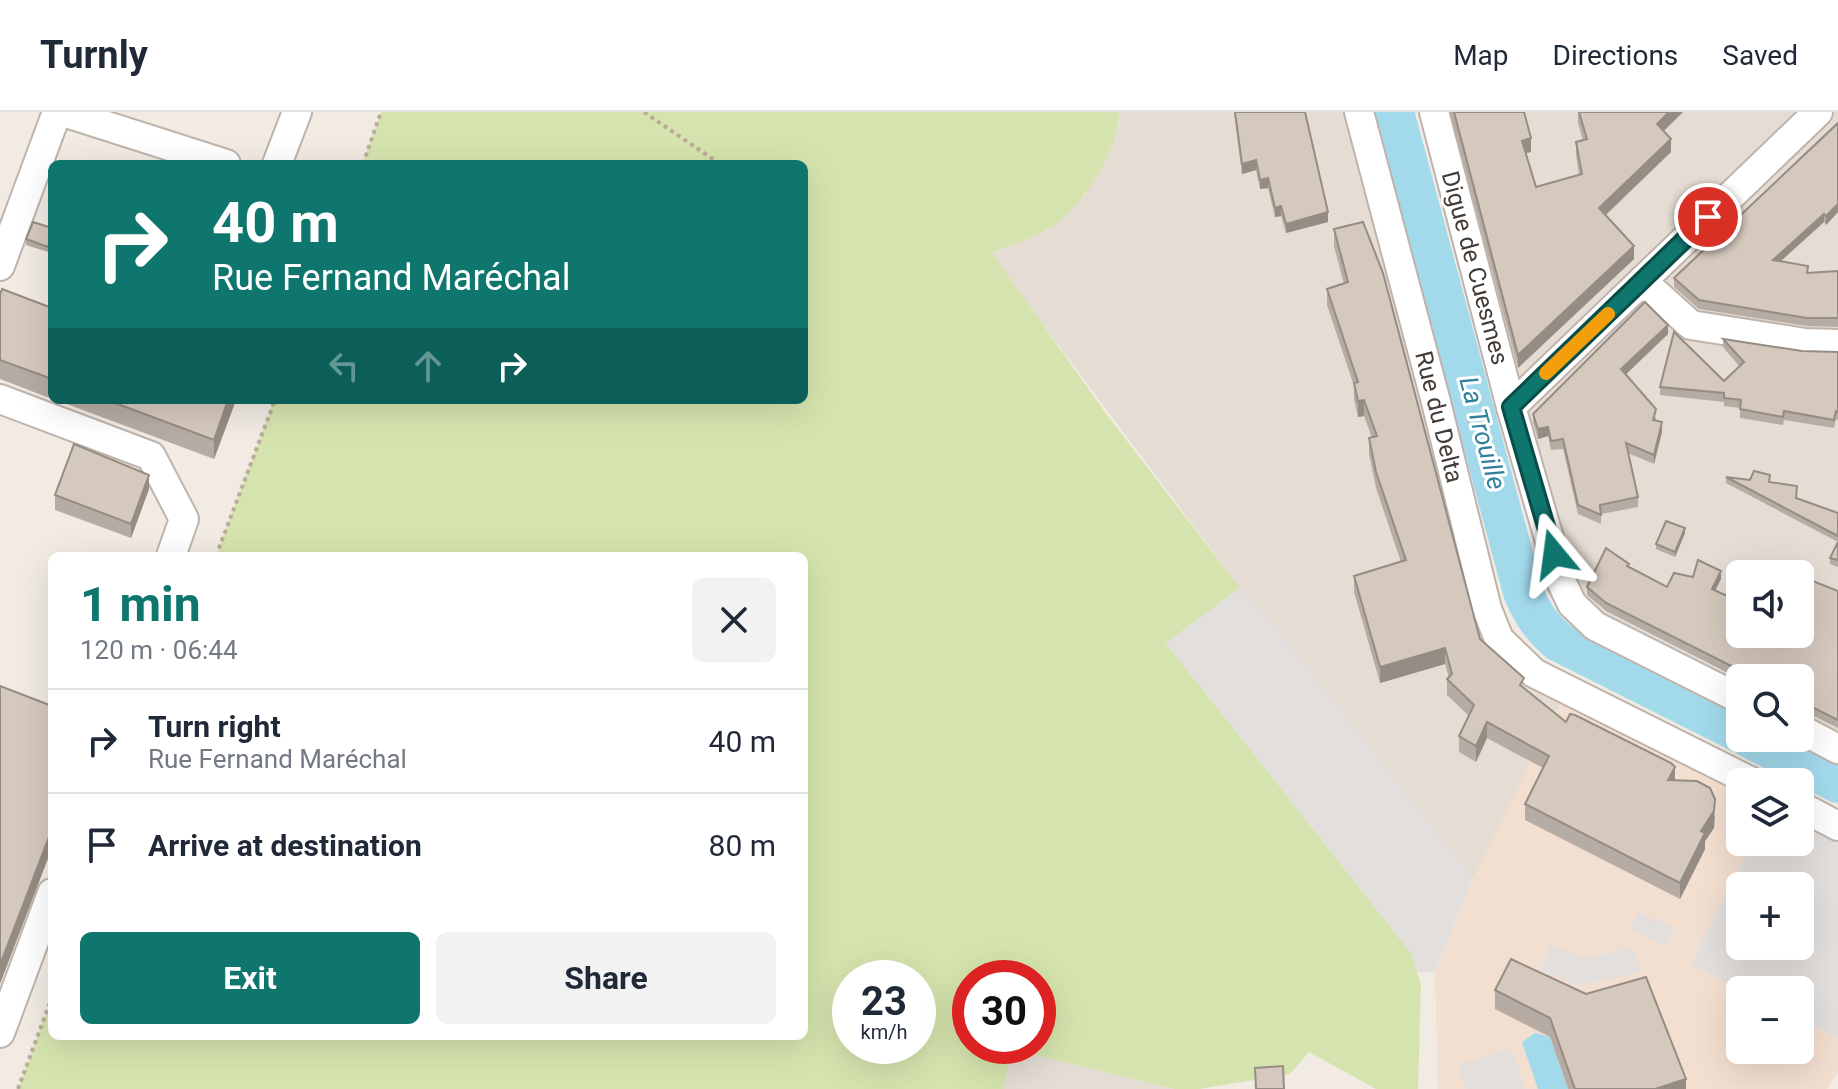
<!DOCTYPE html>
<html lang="en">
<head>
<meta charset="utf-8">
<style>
  body { margin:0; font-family:Roboto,sans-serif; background:#f2f2f3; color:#1f2937; height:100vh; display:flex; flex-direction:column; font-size:30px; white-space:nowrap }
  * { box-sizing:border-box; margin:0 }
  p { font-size:26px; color:#747a83 }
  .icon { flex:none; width:44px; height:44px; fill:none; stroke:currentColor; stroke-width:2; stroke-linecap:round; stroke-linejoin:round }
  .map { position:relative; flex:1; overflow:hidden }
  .details { position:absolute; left:48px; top:440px; width:760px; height:488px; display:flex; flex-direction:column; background:#fff; border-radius:12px; box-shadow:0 8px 32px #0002 }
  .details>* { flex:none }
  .hud { position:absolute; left:48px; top:48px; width:760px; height:244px; border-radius:12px; box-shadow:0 8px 32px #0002; background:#0f766e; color:#fff; overflow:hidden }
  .tools { position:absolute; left:1726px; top:448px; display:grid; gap:16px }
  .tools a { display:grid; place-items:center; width:88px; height:88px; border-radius:12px; background:#fff; box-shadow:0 8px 32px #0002; font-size:40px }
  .speed { position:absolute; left:832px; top:848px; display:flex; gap:16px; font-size:40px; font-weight:700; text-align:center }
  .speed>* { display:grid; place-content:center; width:104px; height:104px; border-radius:50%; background:#fff; box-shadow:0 8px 32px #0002; line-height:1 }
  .speed small { font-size:20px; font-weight:400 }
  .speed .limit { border:12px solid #d22; background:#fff; color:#111 }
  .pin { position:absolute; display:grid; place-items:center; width:68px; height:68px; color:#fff; margin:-34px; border:4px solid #fff; border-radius:50%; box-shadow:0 2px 8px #0007 }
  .me { position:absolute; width:88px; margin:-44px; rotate:344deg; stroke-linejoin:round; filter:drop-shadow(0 0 6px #0008) }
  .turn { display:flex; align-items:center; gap:28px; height:168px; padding:0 32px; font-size:36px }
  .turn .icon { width:104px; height:104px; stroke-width:2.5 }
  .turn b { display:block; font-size:56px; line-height:68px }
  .lanes { display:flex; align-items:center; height:76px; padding:0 32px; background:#0003; justify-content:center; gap:40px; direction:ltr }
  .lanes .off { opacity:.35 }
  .round { display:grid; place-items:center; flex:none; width:84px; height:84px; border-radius:12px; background:#f2f2f3 }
  .overview { display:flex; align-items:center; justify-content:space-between; height:136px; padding:0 32px }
  h1 { font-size:48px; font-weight:700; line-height:60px; color:#0f766e }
  .action { display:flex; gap:16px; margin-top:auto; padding:16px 32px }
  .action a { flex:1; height:92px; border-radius:12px; background:#0f766e; color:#fff; font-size:32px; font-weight:700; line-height:92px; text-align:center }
  .action a+a { background:#f2f2f3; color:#1f2937 }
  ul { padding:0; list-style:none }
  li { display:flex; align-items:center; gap:24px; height:104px; padding:0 32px; border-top:2px solid #e0e1e3 }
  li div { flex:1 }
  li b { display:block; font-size:30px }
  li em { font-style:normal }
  header { display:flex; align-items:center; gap:48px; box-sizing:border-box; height:112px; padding:0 40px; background:#fff; border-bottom:2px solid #e0e1e3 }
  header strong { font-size:38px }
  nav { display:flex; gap:44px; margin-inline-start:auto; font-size:28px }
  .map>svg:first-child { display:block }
  .residential { fill:#e5dcd3; fill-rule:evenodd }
  .commercial { fill:#f3dfd0 }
  .green { fill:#d5e4ae; fill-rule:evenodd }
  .parking { fill:#e2dfdd; fill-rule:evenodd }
  .water { fill:#a2daec }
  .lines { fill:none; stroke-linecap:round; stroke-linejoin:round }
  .river { stroke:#a2daec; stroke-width:40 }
  .minor-casing { stroke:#bfb4ab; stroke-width:32 }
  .path { stroke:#bdab99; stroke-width:4; stroke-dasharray:4 4; stroke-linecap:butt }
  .minor { stroke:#fff; stroke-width:28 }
  .wall { fill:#b7aca3 }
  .shaded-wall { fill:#958c84 }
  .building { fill:#d5c8bd; stroke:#958c84; stroke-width:2 }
  .route-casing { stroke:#0a4d48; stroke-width:20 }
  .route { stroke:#0f766e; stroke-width:14 }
  .slow { stroke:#f59e0b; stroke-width:14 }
  .labels { text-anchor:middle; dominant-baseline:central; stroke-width:6; stroke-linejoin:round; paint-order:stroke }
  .street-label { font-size:24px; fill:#433b35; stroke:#fff }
  .water-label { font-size:26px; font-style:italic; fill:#307f9b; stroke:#fff }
</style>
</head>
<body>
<header>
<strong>Turnly</strong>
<nav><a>Map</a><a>Directions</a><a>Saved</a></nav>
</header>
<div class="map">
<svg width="1838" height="977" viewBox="0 0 1838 977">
  <rect width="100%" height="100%" fill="#f1ebe4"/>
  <g class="residential">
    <path d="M1119,0h240l128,497 79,81 -93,188 -211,-268 -22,-22 -246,-329 -2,-6 56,-23 38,-36 33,-69z"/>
    <path d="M1434,0h404v637l-38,-20v-51h-60v21l-168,-95zM1740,462h60v60h-60z"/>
    <path d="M1012,936l94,23 69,18h-172z"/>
  </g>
  <path class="commercial" d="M1566,578l174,92v60h12l-61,123 50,25 -1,60h60v-31l38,19v34l-11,17h-389l-3,-117 38,-94z"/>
  <path class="green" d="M381,0h738c0,38 -37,96 -69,116 -17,11 -40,16 -58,25l115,162 133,173 -74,55 245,310 10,32 -3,104h-42l-67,-37 -19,22 -91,15h-24l-163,-40 -9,40h-985l34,-92v39h752v-480h-588l58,-156h530v-236h-442zM850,866h68v68h-68zM970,866h68v68h-68z"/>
  <g class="parking">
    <path d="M1240,476l22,22 211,268 -38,94h-18l-6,-19 -245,-310z"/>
    <path d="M1800,694l38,20v212l-38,-19v-29h-59l-51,-25 62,-123h48zM1740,774h60v60h-60z"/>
    <path d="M1639,800l35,17 -9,18 -35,-18z"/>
    <path d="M1551,832l33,15 49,-12 8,25 -63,14 -38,-16z"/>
    <path d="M1512,936l13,41h-59l-8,-24z"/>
  </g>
  <path class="water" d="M1535,921l15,4 18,52h-30l-16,-47z"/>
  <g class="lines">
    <g class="river">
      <path d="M1394,0l129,480c9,21 18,35 36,50l181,91"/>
      <path d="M1749,626l89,45"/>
    </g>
    <defs>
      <g id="minor">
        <path d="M63,0l163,52"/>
        <path d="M1359,0l77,290 51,207 12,30 35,34 218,109"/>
        <path d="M1434,0l77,295 51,176 10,21 23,22 145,73"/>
        <path d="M277,52l20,-52"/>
        <path d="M0,154l57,-154"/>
        <path d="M1642,169l49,44 114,18 33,1"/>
        <path d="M0,287l151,57 33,63 -13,37"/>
        <path d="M1511,295l307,-295"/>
        <path d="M1800,617l38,20"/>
        <path d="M1800,694l38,20"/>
        <path d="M0,921l52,-140"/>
      </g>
    </defs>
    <use href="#minor" class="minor-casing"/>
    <g class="path">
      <path d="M644,0l76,52"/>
      <path d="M363,52l18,-52"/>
      <path d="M1467,309l22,-7"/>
      <path d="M216,444l59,-156"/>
      <path d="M18,977l34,-92"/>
    </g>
    <use href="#minor" class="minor"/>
  </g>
  <g class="wall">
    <path d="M1234,0h71l23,110 -42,11 -5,-17 -6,1 -7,-29 -8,1 -4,-19 -14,4z"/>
    <path d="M1450,0h74l7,40 -6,1 11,34 43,-12 -3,-20v-13l7,-2 -5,-17v-11h105l-19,19 7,21 -65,63 28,44 -116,109z"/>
    <path d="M1838,11v89l-12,13 -2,-3 -43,39 27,12 30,-2v56l-31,-1 -108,-17 -25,-22v-9z"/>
    <path d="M52,116l-4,24 -22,-7v-6z"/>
    <path d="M1334,117l146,410 44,50 42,33 109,58 40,36 -1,12 -9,13v8l-25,50 -155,-79v-16l18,-36 -56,-30 -11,24 -17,-10v-16l10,-20 -22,-21v-16l2,-1 -4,-14 -65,19 -26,-91v-16l47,-14 -25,-74 -7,-34v-16h3l-8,-22 -6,1 -4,-18v-13l-27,-81v-16l17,-5 -10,-38z"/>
    <path d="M0,183l52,13v91l-52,-20z"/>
    <path d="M1668,222l-43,41 31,43v3l6,11 -8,32 -26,-11 10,44v10l-37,7v10l-23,-10 -15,-65 -12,1 -3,-14 -10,3 -5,-16v-9z"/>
    <path d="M1723,227l79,12 36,1v68l-2,-1 -2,9 -50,-8 -1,5 -43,-7v-10l-16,-2v-4l-64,-7v-8l64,-6 15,-15 -16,-19z"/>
    <path d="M56,288h180l-22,59z"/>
    <path d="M1726,365l44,5 27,16 41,15v54l-8,-3v-6l8,-16 -112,-59z"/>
    <path d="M149,377l-18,49 -76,-28v-15z"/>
    <path d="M1685,421l-10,24 -19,-8v-5z"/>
    <path d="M1629,455l38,20 26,-10 28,2 -6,11 25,44 98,-43v137l-38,-19v-31l-60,1 -134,-68 -19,-16v-8z"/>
    <path d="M1511,847l175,130h-118l-18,-52 -55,-28v-19z"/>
  </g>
  <g class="shaded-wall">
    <path d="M1669,0h14l-26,25v-13z"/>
    <path d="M1531,26v14l-9,2v-13z"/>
    <path d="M1671,27v13l-72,69v-13z"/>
    <path d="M1256,48v10l-14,4v-10z"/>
    <path d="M1268,66v10l-8,1v-9z"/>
    <path d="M1838,92v8l-12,13v-9z"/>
    <path d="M1281,94v10l-6,1v-9z"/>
    <path d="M1328,100v10l-42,11v-9z"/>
    <path d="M1824,102v8l-51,46v-8z"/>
    <path d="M1634,134v13l-116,109v-13z"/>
    <path d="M1668,213v9l-47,45v-10z"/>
    <path d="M228,288h8l-22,59v-19z"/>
    <path d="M1364,288v16l-6,1v-16z"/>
    <path d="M1662,310v10l-8,32v-9z"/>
    <path d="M1548,315v9l-10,3v-10z"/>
    <path d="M149,363v14l-18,49v-14z"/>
    <path d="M1685,416v5l-10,24v-5z"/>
    <path d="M1721,459v8l-9,18v-8z"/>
    <path d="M1445,536v16l-65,19v-16z"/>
    <path d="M1487,610v16l-11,24v-16z"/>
    <path d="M1675,655v16l-7,-3z"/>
    <path d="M1715,687l-1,29 -9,13v8l-25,50v-16z"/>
    <path d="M52,717v19l-52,136v-19z"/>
    <path d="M1686,967v10h-31z"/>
  </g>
  <g class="building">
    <path d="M1235,0h70l23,100 -42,12 -5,-18 -6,2 -7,-30 -8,2 -4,-20 -14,4z"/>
    <path d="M1454,0h70l7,26 -9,3 14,46 46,-13 -6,-32 11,-3 -8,-27h90l-12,12 14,15 -72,69 35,38 -116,109z"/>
    <path d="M1838,11v81l-12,12 -2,-2 -51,46 35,6 -1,7 31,-2v47h-31l-108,-18 -25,-22z"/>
    <path d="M33,110l19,6v6l-4,13 -22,-8z"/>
    <path d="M1363,110l20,51 97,366 44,39 -4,7 46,37 4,-8 5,1 96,48 4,4 -7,13 29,1 13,7 5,11 -1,12 -13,20 4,2 -25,50 -155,-79 24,-48 -62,-34 -11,24 -17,-10 15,-31 -27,-26 5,-5 -7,-26 -65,19 -26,-91 52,-16 -30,-88 -7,-34 8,-2 -13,-36 -6,1 -4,-18 4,-1 -31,-93 21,-7 -14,-53z"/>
    <path d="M2,177l50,19v71l-52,-19v-65z"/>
    <path d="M1645,190l23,23 -47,44 35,40 -3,11 9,2 -8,33 -28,-12 12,54 -38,8 1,10 -23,-10 -15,-66 -12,2 -3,-14 -10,2 -5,-15z"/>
    <path d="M1674,220l50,49 20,-19 -21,-23 79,12 36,1v60l-2,-1 -2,9 -50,-9 -1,6 -43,-8 1,-9 -17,-2v-5l-64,-6z"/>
    <path d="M107,288h121l-14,40z"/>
    <path d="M74,332l75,31 -18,49 -76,-29z"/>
    <path d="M1754,359l16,4 -1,7 28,4 -1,12 42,15v23l-112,-59 24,3z"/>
    <path d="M1666,409l19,7 -10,24 -19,-8z"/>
    <path d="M1838,430v18l-8,-2z"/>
    <path d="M1606,436l23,16 -2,2 40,21 7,-14 19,4 5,-17 23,11 -9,18 28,13v32h60v-58l38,15v129l-38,-19v-23h-45l-149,-75 -19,-16z"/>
    <path d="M0,574l52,20v123l-52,136z"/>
    <path d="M1511,847l75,35 60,-17 40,102 -31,10h-80l-25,-71 -55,-28z"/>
    <path d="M1283,954l1,23h-28l-1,-21z"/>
  </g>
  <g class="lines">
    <defs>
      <path id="route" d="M1554,442l-43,-147 197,-190"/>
    </defs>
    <use href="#route" class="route-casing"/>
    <use href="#route" class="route"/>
    <path class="slow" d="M1546,261l62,-59"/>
  </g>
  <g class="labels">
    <g class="street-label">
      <text transform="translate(1475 156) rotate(75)">Digue de Cuesmes</text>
      <text transform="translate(1439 305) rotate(76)">Rue du Delta</text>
    </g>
    <g class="water-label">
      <text transform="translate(1483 321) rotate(75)">La Trouille</text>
    </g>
  </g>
</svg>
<div class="tools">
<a><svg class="icon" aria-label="sound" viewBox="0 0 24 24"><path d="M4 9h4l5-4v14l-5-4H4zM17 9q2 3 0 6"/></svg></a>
<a><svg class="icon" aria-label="search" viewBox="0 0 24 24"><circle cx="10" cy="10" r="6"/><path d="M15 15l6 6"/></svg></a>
<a><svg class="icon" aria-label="layers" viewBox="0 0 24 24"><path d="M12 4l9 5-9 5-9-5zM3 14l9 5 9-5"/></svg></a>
<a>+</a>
<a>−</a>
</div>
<div class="speed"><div>23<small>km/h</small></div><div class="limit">30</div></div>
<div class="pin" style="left:1708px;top:105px;background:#d93025"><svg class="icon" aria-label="arrive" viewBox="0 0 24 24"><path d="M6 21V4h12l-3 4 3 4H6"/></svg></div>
<svg class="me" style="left:1554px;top:442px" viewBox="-20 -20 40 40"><path d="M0-17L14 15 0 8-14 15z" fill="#0f766e" stroke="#fff" stroke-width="4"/></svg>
<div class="hud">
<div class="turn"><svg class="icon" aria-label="right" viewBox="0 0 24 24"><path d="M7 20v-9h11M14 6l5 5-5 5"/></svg><div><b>40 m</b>Rue Fernand Maréchal</div></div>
<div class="lanes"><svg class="icon off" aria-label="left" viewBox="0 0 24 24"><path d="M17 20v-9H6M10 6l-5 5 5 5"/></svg><svg class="icon off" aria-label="ahead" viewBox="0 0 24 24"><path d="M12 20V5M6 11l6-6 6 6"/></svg><svg class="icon" aria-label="right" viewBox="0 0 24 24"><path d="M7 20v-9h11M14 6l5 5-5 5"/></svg></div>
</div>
<section class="details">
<div class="overview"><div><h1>1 min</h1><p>120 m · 06:44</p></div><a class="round"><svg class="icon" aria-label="close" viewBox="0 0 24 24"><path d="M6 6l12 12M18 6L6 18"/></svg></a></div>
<ul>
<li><svg class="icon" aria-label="right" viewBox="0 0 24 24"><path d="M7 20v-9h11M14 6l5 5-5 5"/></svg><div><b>Turn right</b><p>Rue Fernand Maréchal</p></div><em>40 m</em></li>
<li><svg class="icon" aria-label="arrive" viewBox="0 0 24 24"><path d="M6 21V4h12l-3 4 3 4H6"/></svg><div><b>Arrive at destination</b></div><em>80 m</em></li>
</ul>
<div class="action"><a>Exit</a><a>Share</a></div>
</section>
</div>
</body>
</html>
